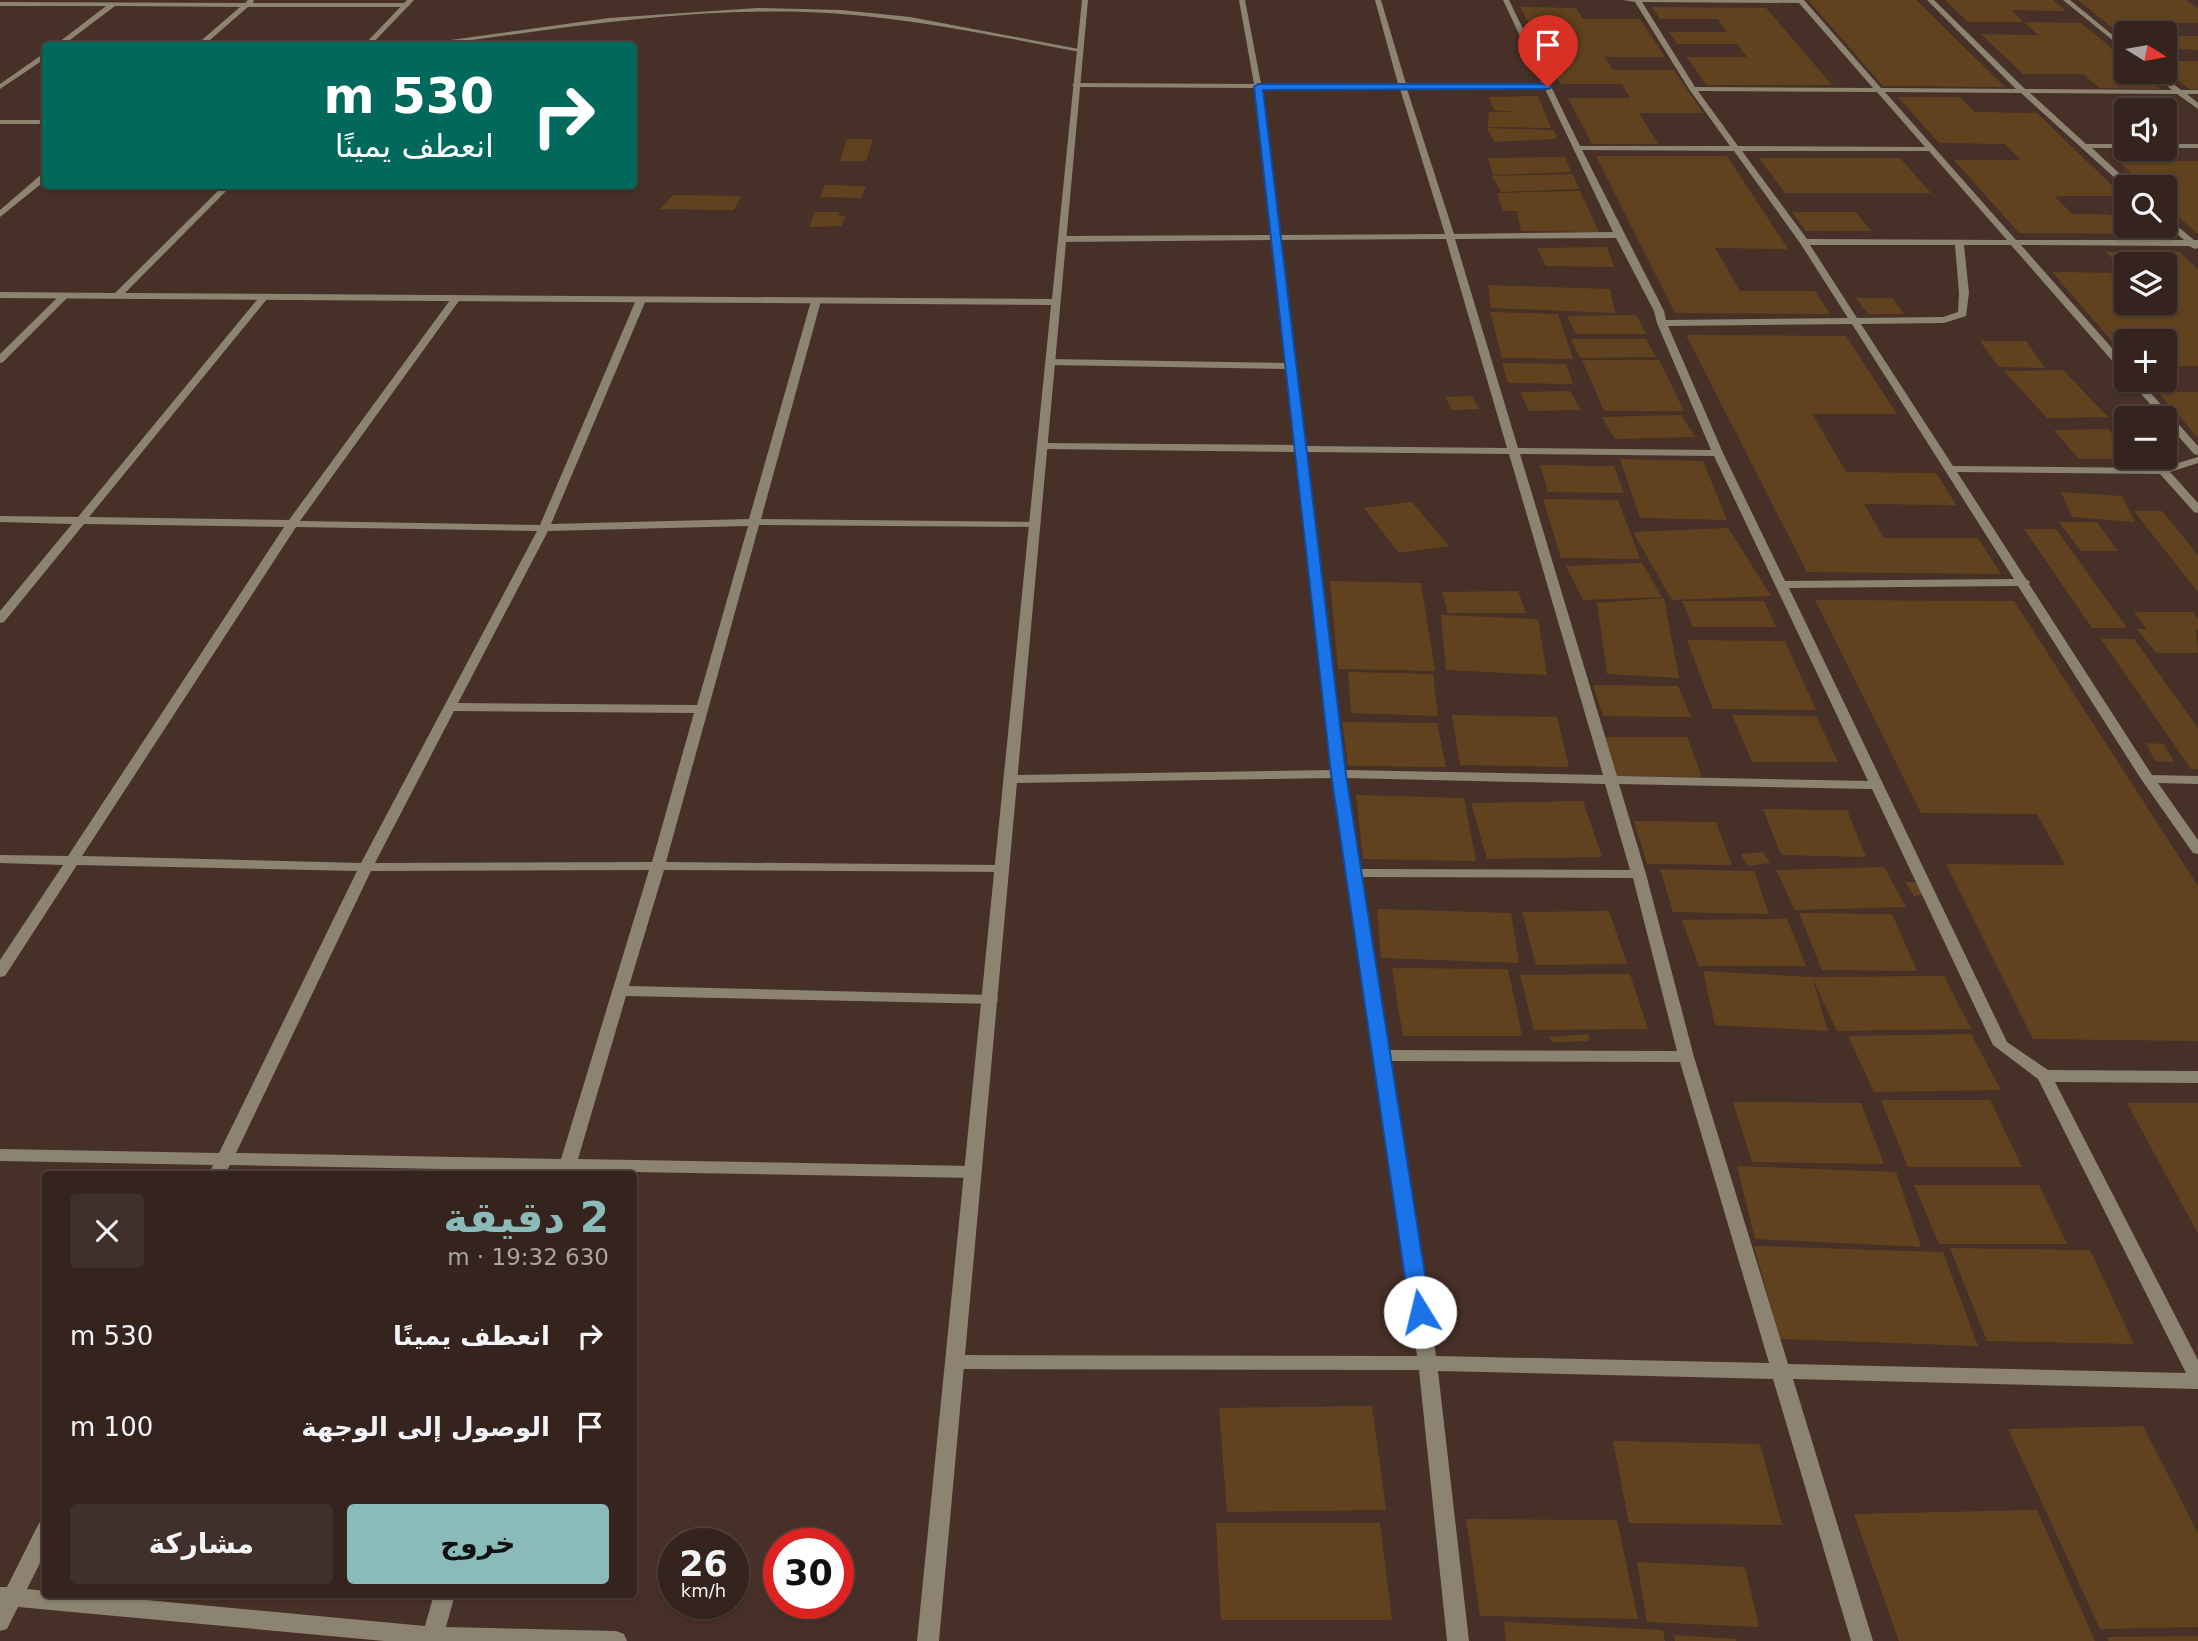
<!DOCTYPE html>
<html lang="ar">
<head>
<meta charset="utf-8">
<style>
  body { margin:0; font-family:"DejaVu Sans",Cairo,sans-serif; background:#40302a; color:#f1f3f6; direction:rtl; height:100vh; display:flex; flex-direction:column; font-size:26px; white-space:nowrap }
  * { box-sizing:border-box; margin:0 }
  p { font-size:23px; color:#aaa4a4 }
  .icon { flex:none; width:38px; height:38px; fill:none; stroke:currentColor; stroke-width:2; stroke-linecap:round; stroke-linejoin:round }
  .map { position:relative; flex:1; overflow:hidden; direction:ltr }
  .side { position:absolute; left:42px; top:1171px; width:595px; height:427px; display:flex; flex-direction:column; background:#35241d; border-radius:7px; box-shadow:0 2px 5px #0004,0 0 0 2px #4f413b; direction:rtl }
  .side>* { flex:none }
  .top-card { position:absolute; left:42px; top:42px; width:595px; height:147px; border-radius:7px; box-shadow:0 2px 5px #0004,0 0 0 2px #4f413b; direction:rtl; background:#00695c; color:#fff; overflow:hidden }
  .needle { width:46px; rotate:101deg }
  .controls { position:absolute; left:2114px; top:21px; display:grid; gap:14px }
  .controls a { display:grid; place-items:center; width:63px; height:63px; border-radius:7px; background:#35241d; box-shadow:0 2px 5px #0004,0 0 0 2px #4f413b; font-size:35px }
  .speed { position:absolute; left:658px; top:1528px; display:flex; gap:14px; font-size:35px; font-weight:700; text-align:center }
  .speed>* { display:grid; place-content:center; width:91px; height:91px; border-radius:50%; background:#35241d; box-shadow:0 2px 5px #0004,0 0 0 2px #4f413b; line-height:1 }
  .speed small { font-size:18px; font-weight:400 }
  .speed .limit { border:10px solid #d22; background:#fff; color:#111 }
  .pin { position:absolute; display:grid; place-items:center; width:60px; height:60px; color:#fff; margin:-72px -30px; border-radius:50% 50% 50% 0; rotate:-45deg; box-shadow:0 0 7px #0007 }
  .pin .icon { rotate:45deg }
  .me { position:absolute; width:77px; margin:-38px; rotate:351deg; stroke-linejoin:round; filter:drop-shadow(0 0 5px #0008) }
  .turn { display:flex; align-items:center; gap:24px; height:147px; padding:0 28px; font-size:32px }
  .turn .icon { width:91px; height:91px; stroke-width:2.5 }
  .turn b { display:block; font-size:49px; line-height:60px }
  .round { display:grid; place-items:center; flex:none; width:74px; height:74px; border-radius:7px; background:#40302a }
  .overview { display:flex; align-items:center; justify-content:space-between; height:119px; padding:0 28px }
  h1 { font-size:42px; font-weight:700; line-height:52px; color:#8bbbb9 }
  .cta { display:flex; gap:14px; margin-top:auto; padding:14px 28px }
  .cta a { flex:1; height:80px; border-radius:7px; background:#8bbbb9; color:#111; font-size:28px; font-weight:700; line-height:80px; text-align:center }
  .cta a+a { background:#40302a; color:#f1f3f6 }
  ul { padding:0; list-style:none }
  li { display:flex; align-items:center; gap:21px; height:91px; padding:0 28px }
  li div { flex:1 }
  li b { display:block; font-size:26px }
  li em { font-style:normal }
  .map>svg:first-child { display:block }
  .building { fill:#60431e }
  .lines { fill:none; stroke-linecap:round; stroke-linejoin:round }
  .minor { fill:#8c8471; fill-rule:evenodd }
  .tertiary { fill:#8c8471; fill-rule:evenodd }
  .route { fill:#1a73e8; stroke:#114b97; stroke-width:2 }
</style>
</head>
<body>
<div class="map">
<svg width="2198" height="1641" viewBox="0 0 2198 1641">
  <rect width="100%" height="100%" fill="#473027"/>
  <g class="building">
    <path d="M1808,0h108l89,87 -122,-1z"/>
    <path d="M1945,0h108l13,11 -55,-1 13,12h-56z"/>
    <path d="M2078,0h108l12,8v15h-35l16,13h19v14l-33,-2v-15h-39v6z"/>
    <path d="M1520,7l56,1 7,11h57l25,38h-60l8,13h61l29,43h-64l19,31h-66l-24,-46h62l-8,-14h-62z"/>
    <path d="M1652,7l114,1 66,77h-126l-19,-28h60l-10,-13h-60l-8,-12h58l-9,-13h-58z"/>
    <path d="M2024,22l57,1 45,37v12h14l21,17 -61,-1 -17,-14h-60l-42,-40 57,1z"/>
    <path d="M515,41l68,1 -3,4h-69z"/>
    <path d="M2165,61h33v28h-9l-24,-19z"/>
    <path d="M1538,96l13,32 -63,-1 1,-15h29l-24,-2 -5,-13z"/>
    <path d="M1898,97h62l15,15 62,1 86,83h-69l18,18 54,1v11h28l9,8 -144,-1 -65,-73h67l-16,-16 -66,-1z"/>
    <path d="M1487,128l67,2 3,9 -63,3z"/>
    <path d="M847,139h26l-7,22h-26z"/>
    <path d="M1596,156h131l61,93 -73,-1 25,43h75l15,23 -155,-1z"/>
    <path d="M1565,157l6,15 -78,3 -5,-17z"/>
    <path d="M1759,158h141l31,35h-146z"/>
    <path d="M2117,160l81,1v73l-33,-29v-18h-19z"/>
    <path d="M1573,174l6,15 -78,3 -9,-16z"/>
    <path d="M825,185l41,1 -5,12 -41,-1z"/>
    <path d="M1580,191l19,41 -78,-1 -4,-20h-14l-6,-18z"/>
    <path d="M673,195l68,1 -7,14 -74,-1z"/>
    <path d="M815,212h25l-2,3 8,1 -5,10 -32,1z"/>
    <path d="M1792,212h64l15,19h-65z"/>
    <path d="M1607,247l7,20 -68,-1 -9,-18z"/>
    <path d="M2106,252h74l18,18v96h-33v-25h-39v16l-74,-85 74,1v30h39v-39h-39v8z"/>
    <path d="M1488,285l122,4 5,24 -124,-5z"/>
    <path d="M1856,298h36l12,16h-36z"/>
    <path d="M1490,312l68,2 15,45 -71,-1z"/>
    <path d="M1636,315l10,19h-70l-9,-18z"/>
    <path d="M1686,335l160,1 51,78h-85l34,58 90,1 20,32 -92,-1 20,34h94l23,36 -194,-2z"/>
    <path d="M1571,339h75l10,18 -76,1z"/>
    <path d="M1980,341h46l19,27 -46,-1z"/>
    <path d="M1582,360h77l25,51h-80z"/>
    <path d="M1502,363l64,1 7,20 -65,-1z"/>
    <path d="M2063,370l45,47 -61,1 -43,-47z"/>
    <path d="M1570,391l11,19 -52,1 -9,-19z"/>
    <path d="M2158,392h40v46l-16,-19z"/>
    <path d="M1472,396l7,13 -27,1 -7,-13z"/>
    <path d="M1681,415l14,22 -80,2 -13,-22z"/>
    <path d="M2108,429l18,21v9h-47l-25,-29z"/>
    <path d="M1620,459l83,2 24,59 -87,-2z"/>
    <path d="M1540,465l74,1 10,27 -76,-1z"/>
    <path d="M2061,492l61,4 13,26 -63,-5z"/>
    <path d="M1543,499l75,1 22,59 -79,-1z"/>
    <path d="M1412,502l37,44 -50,7 -35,-45z"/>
    <path d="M2134,511h28l36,44v37z"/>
    <path d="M2059,522h38l21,29h-37z"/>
    <path d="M1728,528l43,68 -99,4 -39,-68z"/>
    <path d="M2024,529h32l71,99h-35z"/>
    <path d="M1642,563l20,34 -79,3 -17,-34z"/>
    <path d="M1330,581l91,2 14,88 -97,-2z"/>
    <path d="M1518,591l8,22h-78l-6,-21z"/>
    <path d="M1664,598l15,80 -72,-4 -10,-71z"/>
    <path d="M1815,600l199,1 184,285v155l-165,-2 -87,-175 119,1 -28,-51 -116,-1z"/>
    <path d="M1682,601h82l12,26h-83z"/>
    <path d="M2134,612h59l5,7v10h-2l2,24h-42l-19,-24h10z"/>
    <path d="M1441,615l97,4 9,56 -101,-5z"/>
    <path d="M2101,639h33l64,89v41h-7z"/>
    <path d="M1687,640l98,1 31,69 -103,-1z"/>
    <path d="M1348,672l85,2 5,42 -87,-3z"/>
    <path d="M1593,685l85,1 13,31 -88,-1z"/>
    <path d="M1452,715l105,2 12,50 -109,-2z"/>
    <path d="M1732,715l84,1 22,46h-86z"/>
    <path d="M1342,722l95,1 9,44 -98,-1z"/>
    <path d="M1602,737h85l15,40 -88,-1z"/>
    <path d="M2146,743l18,1 10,18 -19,-1z"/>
    <path d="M1356,795l108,3 12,63 -113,-2z"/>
    <path d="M1583,801l19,56 -115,2 -16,-56z"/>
    <path d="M1763,809l84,1 19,47 -85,-2z"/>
    <path d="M1634,821l82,1 16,43 -85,-1z"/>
    <path d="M1763,852l7,11 -22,3 -7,-12z"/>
    <path d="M1884,867l22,40 -111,3 -19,-40z"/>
    <path d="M1660,869l94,2 15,43 -96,-2z"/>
    <path d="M1905,882h10l9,13 -10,1z"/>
    <path d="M1377,909l134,4 8,50 -138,-5z"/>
    <path d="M1609,911l18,53 -91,1 -14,-53z"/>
    <path d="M1799,913l93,1 25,57 -95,-1z"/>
    <path d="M1787,919l19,47h-107l-17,-46z"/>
    <path d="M1392,968l116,1 14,67h-119z"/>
    <path d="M1703,971l109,6 16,54 -113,-6z"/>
    <path d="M1630,974l18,55 -114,1 -14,-55z"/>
    <path d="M1944,976l27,53 -134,2 -25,-54z"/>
    <path d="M1589,1034v7l-35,1 -6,-5z"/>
    <path d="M1971,1034l30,56 -127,2 -26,-56z"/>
    <path d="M1881,1100h109l32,67h-114z"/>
    <path d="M1733,1102l128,1 23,61 -132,-2z"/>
    <path d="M2127,1103h71v130l-32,-58z"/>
    <path d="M1737,1166l159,6 25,75 -166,-8z"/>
    <path d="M1914,1185h125l28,59h-128z"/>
    <path d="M1754,1246l189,6 35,94 -198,-7z"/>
    <path d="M1950,1248l140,2 44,94 -147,-3z"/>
    <path d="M1372,1406l14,104 -159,2 -8,-104z"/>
    <path d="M2143,1426l55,107v94l-98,2 -92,-200z"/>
    <path d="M1613,1441l147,3 22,81 -153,-2z"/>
    <path d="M2037,1510l58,131h-196l-45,-127z"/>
    <path d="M1466,1519l151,1 21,99 -158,-3z"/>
    <path d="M1216,1523h164l12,97h-171z"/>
    <path d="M1637,1562l108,5 14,60 -112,-5z"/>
    <path d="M1504,1622l159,8 2,11h-159z"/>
    <path d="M1674,1635l62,4v2h-61z"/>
    <path d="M2198,1636v5h-89l-2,-4z"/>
  </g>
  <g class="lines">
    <g class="minor">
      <path d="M248,0h6l-1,3h154l3,2 -3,2h-159l-45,39h-8l45,-39 -125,-1 -53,40h-8l52,-40h-106v-4l245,1z"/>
      <path d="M1239,0h6l16,84h137l-23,-84h6l25,84 137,1 -40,-85h6l71,146h150l-41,-57 -54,-87 -12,-2h181l77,88 135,1 -89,-89h7l91,89 147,1 -22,-18h8l23,18h17v4h-11l11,9v6l-21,-15 -147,-1 56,51h40v4h-34l42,39 -8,1 -105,-95 -136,-1 131,148h168l-19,-17v-7l29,24h4v8l-3,1 -6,-3 -168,-1 105,119v9l-4,-1 -111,-127h-47l5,48 -3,23 -22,7 -83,1 92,142 209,2 36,-11v6l-28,9 28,31v10l-4,-1 -34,-38 -203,-2 69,107 4,3 -1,2 123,191 46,1v8l-40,-1 40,57v14l-5,-1 -52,-74 -123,-193 -229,2 218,454 41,28 150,1v12l-143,-1 143,278v29l-405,-10 80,262h-22l-78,-262 -335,-8 31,270h-22l-28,-271 -464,-1 -7,-2 -2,-5 2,-5 7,-2 462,1 -84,-578 -323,5 -7,-4 7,-4 322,-5 -36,-318 -254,-3 -5,-3 5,-3 253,2 -9,-76 -236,-4 -5,-3 5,-3 236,4 -14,-123 -210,2 -4,-3 4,-3 209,-1 -17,-147 -178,-1 -4,-2 4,-2 178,1zM1642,2l157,1 74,85 -178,-1zM1262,88l138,1 45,145 -165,1zM1407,89h138l68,143 -159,2zM1698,91l179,1 48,55 -187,-1zM1582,150l152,1 66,92 48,75 -182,2 -2,-9zM1742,151h187l78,89 -200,-1zM1616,238l38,73 3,12 54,127 -193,-2 -63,-209zM1446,239l61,209 -201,-2 -26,-206zM1810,245h145l4,48 -1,19 -15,5 -86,1zM1852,324l162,255 -229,2 -62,-128 -55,-127zM1306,452l203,2 94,321 -258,-5zM1520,454l194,2 154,325 -251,-5zM1346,778l259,6 25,86 -269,-1zM1619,784l253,5 121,256 45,34 148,294 -398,-9 -94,-307 -48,-183zM1362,877l271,1 44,173 -288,-1zM1390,1061l290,1 89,301 -333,-7z"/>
      <path d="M2063,0h7l56,46v5z"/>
      <path d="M757,8l84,2 69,7 174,33 -4,2c-90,-17 -181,-37 -274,-40 -126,-4 -251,17 -376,34h-22l201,-28z"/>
      <path d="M46,52v6l-46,31v-5z"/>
      <rect x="0" y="120" width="46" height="4"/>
      <rect x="2165" y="144" width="33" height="4"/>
      <path d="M43,173h3v7l-46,37v-7z"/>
      <path d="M61,294l8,2 -66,66 -3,1v-9z"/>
      <path d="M264,294l5,3 -2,2 -178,218 200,3 164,-224 3,-1 5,3 -161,223 240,4 96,-225 5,-3 5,3 -95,224 198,-5 62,-218 5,-3 5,3 -60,218 278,3 2,2 -6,3 -276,-2 -93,337 336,3 7,4 -2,3 -343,-2 -35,116 361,9 6,1 2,4 -2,4 -370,-8 -48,163 395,7 6,2 3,4 -3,4 -6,2 -399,-7 -1,3h-16v-3l-327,-6 -5,9h-16l4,-9 -213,-4v-12l219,4 138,-282 -280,-6 -72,111 -5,1v-17l63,-95 -63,-2v-8l68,1 216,-329 -200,-3 -80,98 -4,1v-12l72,-87 -72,-2v-6l78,1 183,-222zM748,526l-51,179 -239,-2 90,-172zM296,527l241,4 -176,332 -279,-7zM454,711l240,2 -42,149 -277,1zM649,870l-88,289 -325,-6 135,-282z"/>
      <path d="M2129,380h10l59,66v9l-4,-1z"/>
      <path d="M46,1520v31l-19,38 19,2v3h36l343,32 9,-32h21l-9,33 170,4 8,3 3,7h-243l-366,-34 -11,22 -7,2v-44h7l32,-64z"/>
    </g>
    <g class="tertiary">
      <path d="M407,0h7l-44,46h-7z"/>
      <path d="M1082,0h6l-149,1641h-22l134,-1336 -1051,-7v-6l115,1 108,-107h8l-106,107 927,6z"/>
    </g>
  </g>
  <path class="route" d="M1258,84h290l4,3 -4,2 -285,1 83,684 85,538 -3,6 -8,2 -7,-2 -3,-6 -79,-538 -77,-687z"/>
</svg>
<div class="controls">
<a><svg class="needle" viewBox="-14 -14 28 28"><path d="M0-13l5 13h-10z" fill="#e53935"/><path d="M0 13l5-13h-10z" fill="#aaa4a4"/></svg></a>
<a><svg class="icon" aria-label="sound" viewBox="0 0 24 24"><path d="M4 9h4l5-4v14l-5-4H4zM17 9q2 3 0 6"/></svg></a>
<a><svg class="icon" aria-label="search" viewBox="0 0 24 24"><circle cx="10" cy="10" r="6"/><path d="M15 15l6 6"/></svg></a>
<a><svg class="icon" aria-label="layers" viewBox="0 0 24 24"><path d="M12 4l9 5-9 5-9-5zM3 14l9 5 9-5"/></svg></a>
<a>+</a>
<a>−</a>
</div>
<div class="speed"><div>26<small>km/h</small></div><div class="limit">30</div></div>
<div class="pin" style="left:1548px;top:87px;background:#d93025"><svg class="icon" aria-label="arrive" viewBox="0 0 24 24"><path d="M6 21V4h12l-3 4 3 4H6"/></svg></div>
<svg class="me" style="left:1420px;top:1312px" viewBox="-20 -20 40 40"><circle r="19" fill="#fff"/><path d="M0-13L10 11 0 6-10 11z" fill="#1a73e8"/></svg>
<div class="top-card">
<div class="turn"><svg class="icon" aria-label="right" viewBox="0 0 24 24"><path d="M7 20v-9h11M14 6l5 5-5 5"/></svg><div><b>530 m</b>انعطف يمينًا</div></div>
</div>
<section class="side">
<div class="overview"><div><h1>2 دقيقة</h1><p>630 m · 19:32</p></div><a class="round"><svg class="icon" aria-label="close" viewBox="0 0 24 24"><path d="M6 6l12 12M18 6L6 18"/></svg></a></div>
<ul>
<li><svg class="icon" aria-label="right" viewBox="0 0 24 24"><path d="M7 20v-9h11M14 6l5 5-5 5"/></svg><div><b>انعطف يمينًا</b></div><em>530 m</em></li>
<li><svg class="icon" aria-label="arrive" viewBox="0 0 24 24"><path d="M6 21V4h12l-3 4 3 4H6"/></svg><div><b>الوصول إلى الوجهة</b></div><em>100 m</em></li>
</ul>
<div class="cta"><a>خروج</a><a>مشاركة</a></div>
</section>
</div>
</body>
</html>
